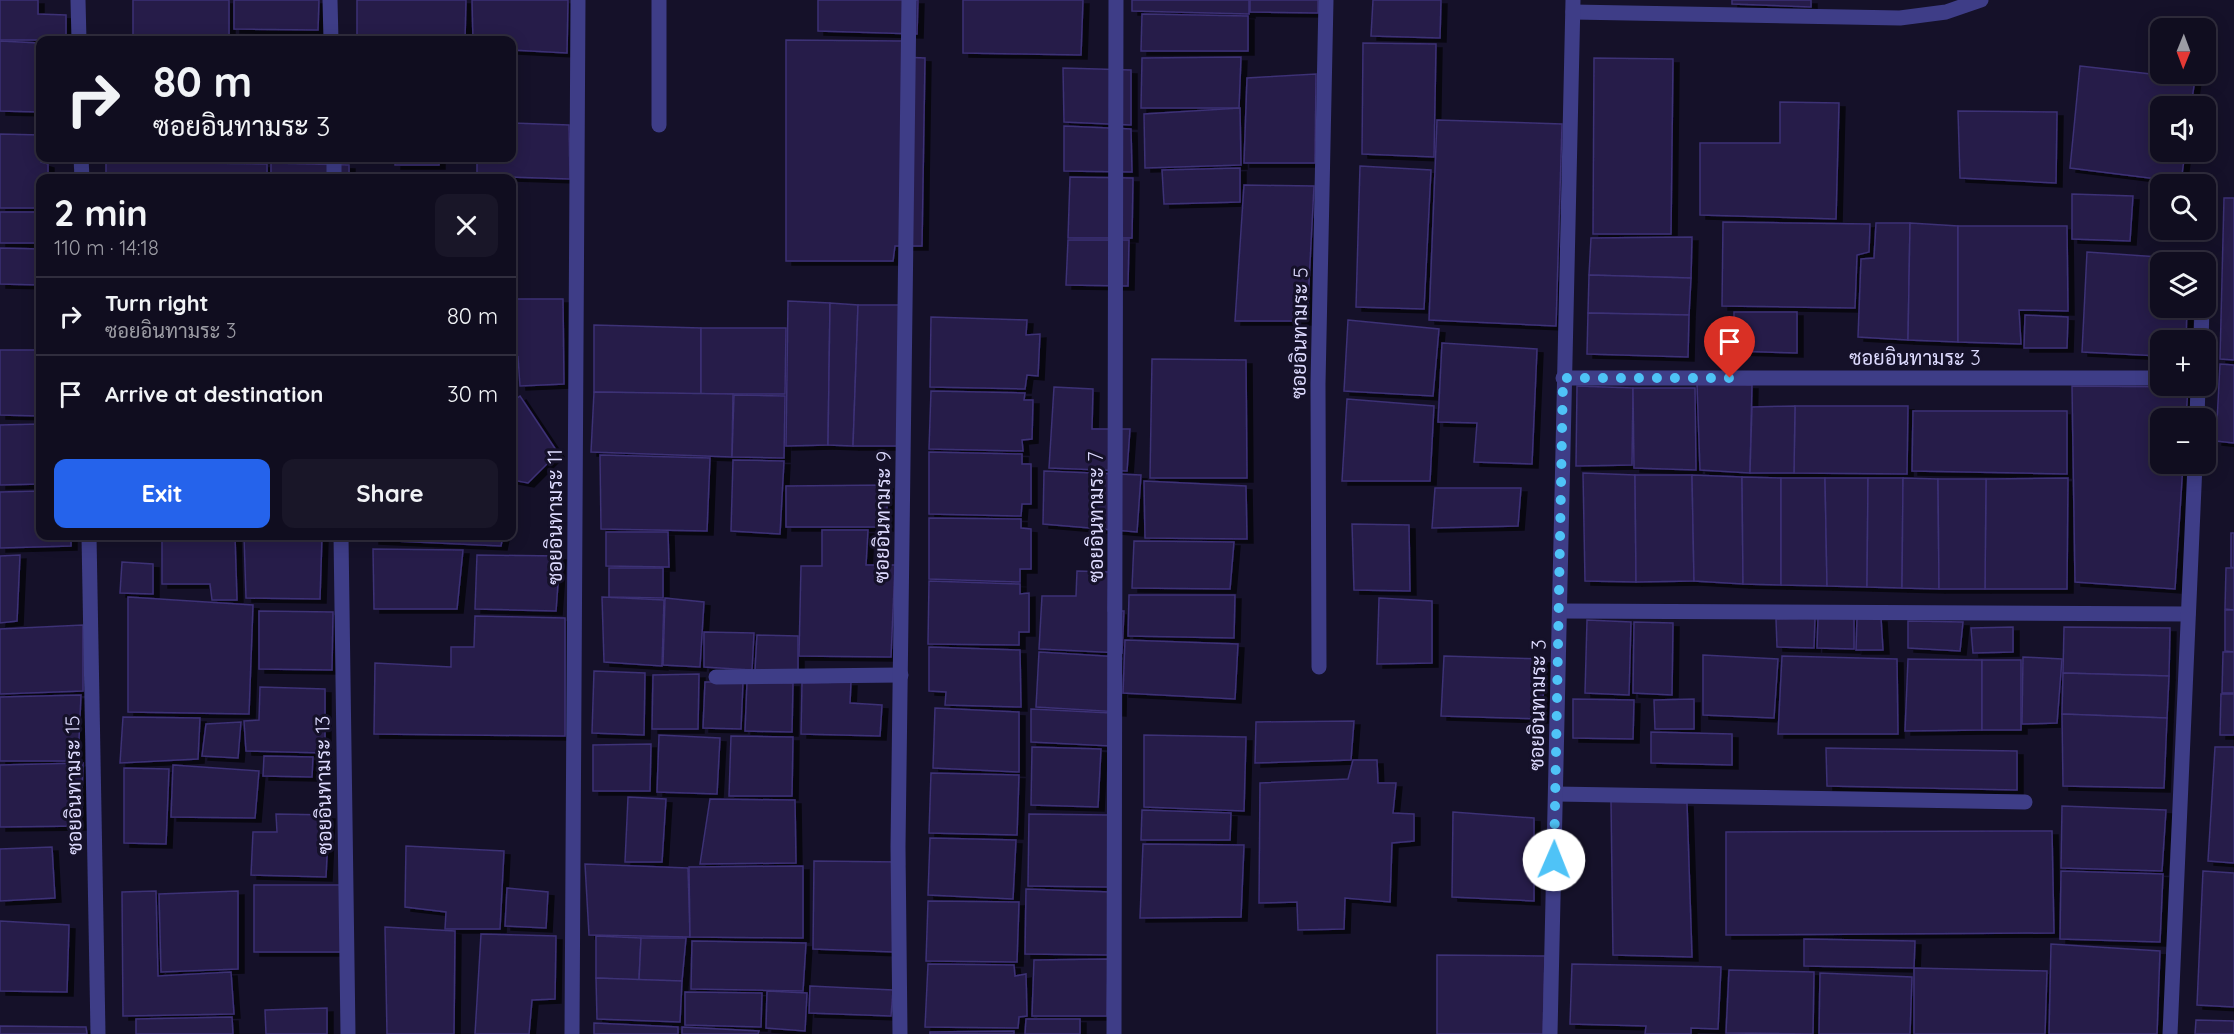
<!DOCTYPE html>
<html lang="en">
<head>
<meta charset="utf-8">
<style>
  body { margin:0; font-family:Quicksand,Sarabun,sans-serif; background:#191628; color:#f1f3f6; height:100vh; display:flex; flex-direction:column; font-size:22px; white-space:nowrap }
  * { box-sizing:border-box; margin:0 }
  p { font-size:20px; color:#9c9ca4 }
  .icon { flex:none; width:33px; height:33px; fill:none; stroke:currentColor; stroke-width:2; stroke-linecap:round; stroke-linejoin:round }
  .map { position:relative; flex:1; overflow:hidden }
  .drawer { position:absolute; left:36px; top:174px; width:480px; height:366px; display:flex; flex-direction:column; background:#100d1f; border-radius:12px; box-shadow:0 3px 15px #0003,0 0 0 2px #302d3d }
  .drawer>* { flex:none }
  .hud { position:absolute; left:36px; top:36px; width:480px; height:126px; border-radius:12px; box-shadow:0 3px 15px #0003,0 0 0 2px #302d3d; background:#100d1f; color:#f1f3f6; overflow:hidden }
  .needle { width:39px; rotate:181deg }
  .tools { position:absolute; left:2150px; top:18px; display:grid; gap:12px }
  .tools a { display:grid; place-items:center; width:66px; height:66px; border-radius:12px; background:#100d1f; box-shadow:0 3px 15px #0003,0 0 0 2px #302d3d; font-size:30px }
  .pin { position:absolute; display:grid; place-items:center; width:51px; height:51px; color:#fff; margin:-62px -26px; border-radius:50% 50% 50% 0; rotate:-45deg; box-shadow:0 0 6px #0007 }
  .pin .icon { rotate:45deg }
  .me { position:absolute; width:66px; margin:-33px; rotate:1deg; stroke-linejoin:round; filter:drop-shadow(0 0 4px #0008) }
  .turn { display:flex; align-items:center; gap:21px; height:126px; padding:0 18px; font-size:27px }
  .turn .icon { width:78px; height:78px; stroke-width:2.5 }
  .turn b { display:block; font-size:42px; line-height:51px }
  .round { display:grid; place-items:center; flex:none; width:63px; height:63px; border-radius:12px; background:#191628 }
  .summary { display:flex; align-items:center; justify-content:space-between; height:102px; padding:0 18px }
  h1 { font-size:36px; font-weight:700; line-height:45px }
  .action { display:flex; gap:12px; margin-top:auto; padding:12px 18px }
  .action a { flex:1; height:69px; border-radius:12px; background:#2563eb; color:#fff; font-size:24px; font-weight:700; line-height:69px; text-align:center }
  .action a+a { background:#191628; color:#f1f3f6 }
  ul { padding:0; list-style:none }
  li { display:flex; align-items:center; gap:18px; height:78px; padding:0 18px; border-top:2px solid #302d3d }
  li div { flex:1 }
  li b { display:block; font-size:22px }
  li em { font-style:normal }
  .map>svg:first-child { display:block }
  .building { fill:#251d4a; stroke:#3c3075; stroke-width:1.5; filter:url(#shadow) }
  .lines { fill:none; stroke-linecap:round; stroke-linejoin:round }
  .lane { stroke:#3e3d87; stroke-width:15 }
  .street { stroke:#3e3d87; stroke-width:15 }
  .route { stroke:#4fc3f7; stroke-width:10; stroke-dasharray:0 18 }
  .labels { text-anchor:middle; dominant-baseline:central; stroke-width:6; stroke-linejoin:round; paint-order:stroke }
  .street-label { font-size:20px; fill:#dddafe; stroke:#151129 }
</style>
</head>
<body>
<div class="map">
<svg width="2234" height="1034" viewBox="0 0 2234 1034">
  <defs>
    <filter id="shadow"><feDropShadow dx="6" dy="4" stdDeviation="0" flood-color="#0009"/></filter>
  </defs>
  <rect width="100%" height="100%" fill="#151129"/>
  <g class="building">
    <path d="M0,0h38v14l28,1v25h-66z"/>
    <rect x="133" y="0" width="96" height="40"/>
    <path d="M234,0h85l-1,30 -84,-1z"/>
    <path d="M357,0h109l-1,40h-108z"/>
    <path d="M472,0h96l-1,53 -55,-3v-10h-39z"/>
    <path d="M818,0h100l-1,34 -99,-3z"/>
    <path d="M963,0h120l-2,55 -118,-2z"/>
    <path d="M1132,0h117v14l-117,-3z"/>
    <path d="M1250,0h68v13l-68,-1z"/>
    <path d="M1373,0h68l-1,38 -69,-2z"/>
    <path d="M1732,0h79v7l-79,-3z"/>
    <path d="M1142,14l106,2v35h-107z"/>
    <path d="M786,40l117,1 -1,16 23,1 -3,188h-27l-2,15h-107z"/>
    <path d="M0,41l39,2v69l-39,-1z"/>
    <path d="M1363,43l73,1 -2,113 -72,-3z"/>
    <path d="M1241,57l-2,51h-98l1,-50z"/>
    <path d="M1594,58l79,1 -2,175h-78z"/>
    <path d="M2080,66l115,13 -4,27h-31v46h25l-4,30 -111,-14z"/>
    <path d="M1063,68l68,2v55l-67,-3z"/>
    <path d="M1316,74l-1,89h-71l3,-85z"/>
    <path d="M1780,102l59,1 -3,116 -136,-4v-72h80z"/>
    <path d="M1240,108l1,57 -96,3 -1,-54z"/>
    <path d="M1958,111l99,1 -1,71 -96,-5z"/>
    <path d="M1437,120l125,4 -6,202 -127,-6z"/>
    <path d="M512,123l57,2 1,54 -93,-3v-18h35z"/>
    <path d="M1064,126l67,3 1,43 -68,-1z"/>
    <path d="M0,134l40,1 1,27 7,2v14h-8v30h-40z"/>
    <rect x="395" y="158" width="44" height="7"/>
    <path d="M106,162l161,2v14h-161z"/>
    <path d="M271,163l78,2v13h-78z"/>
    <path d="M1360,166l71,4 -7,139 -68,-2z"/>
    <path d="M1240,168v34l-76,2 -2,-34z"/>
    <path d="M1070,177l63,1 -1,60h-64z"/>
    <path d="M1244,185l70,1 -7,135h-72z"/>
    <path d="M2072,194l61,2 -3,45 -58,-2z"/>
    <path d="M2224,198h10v162l-14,-1z"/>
    <rect x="0" y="212" width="40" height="31"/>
    <path d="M1723,222l147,2 -1,28 -12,3 -2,53 -133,-2z"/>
    <path d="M1876,223h34l-2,117 -50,-3 3,-78 13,-1z"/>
    <path d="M1910,223l48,3v116l-50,-2z"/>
    <path d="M1958,226h109l1,85 -49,-1 2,34 -63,-2z"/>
    <path d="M1692,237l-1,41 -102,-3 2,-37z"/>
    <path d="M1068,240h61l-1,46 -62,-1z"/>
    <path d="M0,248l40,1v36l-40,-1z"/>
    <path d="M2087,252l101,7v3h-28v46h27l-1,32h-26v16l-78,-4z"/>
    <path d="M1589,275l102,3 -2,37 -101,-2z"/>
    <path d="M512,299h51l1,85 -44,2 -2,-29 -6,1z"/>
    <path d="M788,301l42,2 -2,142 -42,1z"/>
    <path d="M830,303l28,2 -5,141 -25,-1z"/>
    <path d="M858,305h43l-2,141h-46z"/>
    <path d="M1734,312h63v41l-63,-2z"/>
    <path d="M1588,313l101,2 -1,42 -101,-3z"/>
    <path d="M2025,315l43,2 -1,31h-43z"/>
    <path d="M931,317l96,3 -1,15 14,-1 -2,42 -11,-1 -2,14 -95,-2z"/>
    <path d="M1348,320l91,9 -6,67 -89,-5z"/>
    <path d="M594,325l107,3v66l-107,-2z"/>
    <path d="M701,328h85l-1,66h-84z"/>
    <path d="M1442,343l95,6 -5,115 -58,-2 3,-39 -39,-1z"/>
    <path d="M0,350h40v66l-40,-1z"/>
    <path d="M1152,359l94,1 1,118h-97z"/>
    <path d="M2220,364l14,1v78l-18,-2z"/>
    <path d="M1697,384l55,1 -2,88 -50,-3z"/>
    <path d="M1577,386l56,2 -1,77 -56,1z"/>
    <path d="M2072,386l116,1 -2,31h-26v46h23l-8,125 -100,-7z"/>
    <path d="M1054,387l39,2 -1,40h38l-3,42 -78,-3z"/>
    <path d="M1633,388h62l1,82 -62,-2z"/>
    <path d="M931,391l94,2 -1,7h9l-1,39 -10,1 1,11 -94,-2z"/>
    <path d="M594,392l139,2 -1,63 -141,-5z"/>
    <path d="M734,395l51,1 -1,62 -52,-1z"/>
    <path d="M520,396l38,57 -30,30 -16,-3v-78z"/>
    <path d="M1347,399l87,7 -4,75h-88z"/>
    <path d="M1795,406h113l-1,68 -113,-1z"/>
    <path d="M1795,406l-1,67h-44l2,-66z"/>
    <path d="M1913,411h154v63l-155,-3z"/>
    <path d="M40,424v60l-40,1v-60z"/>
    <path d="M929,452l93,2v10h9v40h-9l-1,12 -92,-2z"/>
    <path d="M600,455l110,3 -3,73 -106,-2z"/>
    <path d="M733,460l51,1 -4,73 -49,-3z"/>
    <path d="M1044,471l97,4 -4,57 -94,-8z"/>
    <path d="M1583,473l52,2 1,107 -51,-1z"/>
    <path d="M1635,475h57l2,106 -58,1z"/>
    <path d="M1692,475l50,2 1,107 -49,-3z"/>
    <path d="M1742,477l39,1v107l-38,-1z"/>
    <path d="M1781,478h44l2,108 -46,-1z"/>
    <path d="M1825,478h43l-1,109 -40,-1z"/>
    <path d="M1868,478h35l-1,110 -35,-1z"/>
    <path d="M1903,478l35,1 1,110 -37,-1z"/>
    <path d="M2068,478l-1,111h-82l1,-110z"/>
    <path d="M1938,479h48l-1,110h-46z"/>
    <path d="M1144,481l102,5 1,53 -102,-1z"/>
    <path d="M887,485v42h-101v-41z"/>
    <path d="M1435,488h86l-3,38 -86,2z"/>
    <path d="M40,491v45h31v10l-71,2v-56z"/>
    <path d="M929,518l92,1v9l10,1v40h-11v13l-91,-3z"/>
    <path d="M1352,524l57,1 1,66 -56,-1z"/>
    <path d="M822,530h46l-2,35h29l-4,92 -92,-1 2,-90h21z"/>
    <path d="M606,532h62l1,35 -63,-1z"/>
    <path d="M2231,533h3v35l-3,-1z"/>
    <path d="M162,536h73l2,64h-25l-2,-16h-48z"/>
    <path d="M244,536h78l-2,63 -74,-1z"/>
    <path d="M373,536h130l-2,10 -128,-6z"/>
    <path d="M1134,541l100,1 -4,47 -98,-1z"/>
    <path d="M373,549l90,1 -6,59h-83z"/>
    <path d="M20,555l-3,66 -17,2v-67z"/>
    <path d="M477,555l83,1 -4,55 -81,-2z"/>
    <path d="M122,562l31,2v30l-33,-1z"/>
    <path d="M609,568h54v30l-54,-1z"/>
    <path d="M2226,568h8v42l-9,-1z"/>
    <path d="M1077,571l32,1 -1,39h16l-2,42 -83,-4 3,-53h34z"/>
    <path d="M929,581l91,3v10l9,-1v39h-10v13l-91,-1z"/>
    <path d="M1129,595h106l-1,43 -106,-2z"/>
    <path d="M128,597l125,8 -4,109 -121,-2z"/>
    <path d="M602,597l62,3 -2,66 -58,-4z"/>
    <path d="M665,598l39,4 -4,65 -37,-2z"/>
    <path d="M1379,598l53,3v62l-55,1z"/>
    <path d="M2225,610h9v42l-9,-1z"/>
    <path d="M259,611l74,1 -1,58 -73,-1z"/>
    <path d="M475,616l90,2v118l-191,-2 1,-71 76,4v-20h23z"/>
    <path d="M1815,618l-1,30 -37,-1 -1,-28z"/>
    <path d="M1818,618h36v31l-37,-1z"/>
    <path d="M1857,618h24l2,32h-27z"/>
    <path d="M1587,620l44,2 -2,73 -44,-2z"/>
    <path d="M1908,621l55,1 -3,29 -52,-3z"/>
    <path d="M1634,622l39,1 -1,72 -39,-2z"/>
    <path d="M83,625v66l-83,3v-65z"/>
    <path d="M2013,627v25l-40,1 -2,-25z"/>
    <path d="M2064,627l106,1 -1,48 -106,-3z"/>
    <path d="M704,632l50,1 -2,37 -48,-3z"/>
    <path d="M757,635l41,1v34h-43z"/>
    <path d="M1125,640l113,4 -3,55 -112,-6z"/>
    <path d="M929,647l91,3 1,57 -76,-2 1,-13 -17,-1z"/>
    <path d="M1039,652l82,5 -1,55 -84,-5z"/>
    <path d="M2223,652h11v41h-12z"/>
    <path d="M1703,655l75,4 -4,59 -71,-3z"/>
    <path d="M1444,656l101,3 -3,60 -101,-3z"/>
    <path d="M1782,656l115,3 1,75h-120z"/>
    <path d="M2023,657l39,2 -5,64 -35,1z"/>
    <path d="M1908,659l74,1v70l-77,1z"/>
    <rect x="1982" y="660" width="39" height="70"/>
    <path d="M594,671l51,2 -1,62 -52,-2z"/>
    <path d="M2063,673l106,3 -2,42 -105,-4z"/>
    <path d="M699,674l-1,55h-46l1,-54z"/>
    <path d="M705,682h38l-2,47 -38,-1z"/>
    <path d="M747,682l46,1 -1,49 -47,-1z"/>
    <path d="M851,682l-1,21 32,2 -2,31 -79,-2 1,-51z"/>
    <path d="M260,687l65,2v64l-79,-2 -2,-30 15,-1z"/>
    <path d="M2221,694h13v41h-14z"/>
    <path d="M81,695l-3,66h-78v-64z"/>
    <path d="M1573,699l61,1 -1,39 -60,-1z"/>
    <path d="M1694,699v30h-39l-1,-29z"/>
    <path d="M935,708l84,4v60l-86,-4z"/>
    <path d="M1031,709l80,4v33l-80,-4z"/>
    <path d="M2062,714l105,4 -3,70 -101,-2z"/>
    <path d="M123,717l77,1 -2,41 -78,4z"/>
    <path d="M1354,721l-3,39 -96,3 1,-41z"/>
    <path d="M241,722l-3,36 -36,-2 4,-32z"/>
    <path d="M1651,732l81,2v31l-81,-2z"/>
    <path d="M659,735l61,3 -3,56 -60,-2z"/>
    <path d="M1144,735l102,2 -2,74 -100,-4z"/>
    <path d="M731,736l62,1 -1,59h-63z"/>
    <path d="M651,744l-1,47h-57v-46z"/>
    <path d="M1032,747l69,2 -3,58 -67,-2z"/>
    <path d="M2215,747h19v116l-26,-2z"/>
    <path d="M1826,748l191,3v39l-190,-4z"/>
    <path d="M264,756l49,1 -1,20 -49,-1z"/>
    <path d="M1353,760h24l1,23h18l-3,30 21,1v27l-22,2 -2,59 -45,-4 -1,31 -46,1 -1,-28 -38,1 1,-120 88,-4z"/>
    <path d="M83,763l-2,63 -81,1v-62z"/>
    <path d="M173,765l86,6 -4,47 -84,-1z"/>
    <path d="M124,768l45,1 -3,75 -42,-1z"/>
    <path d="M931,773l88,2 -2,60 -88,-2z"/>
    <path d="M628,797l38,2 -4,63h-37z"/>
    <path d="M710,799l85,1 1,63 -96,1z"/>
    <path d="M1611,801l76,2 5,154 -79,-2z"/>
    <path d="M2062,806l104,4 -4,61 -101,-3z"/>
    <path d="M1142,810l89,3 -1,27h-89z"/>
    <path d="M1453,812l81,6v83l-82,-4z"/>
    <path d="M276,814l53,1 -3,62 -75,-2 2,-43h24z"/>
    <path d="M1029,814l80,1 -1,72 -80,-1z"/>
    <path d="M2052,831l2,102 -328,2v-103z"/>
    <path d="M930,838l86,2 -3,59 -85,-4z"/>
    <path d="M1143,844l101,1 -3,72 -101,1z"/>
    <path d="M406,846l98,5 -4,78h-55l1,-17 -41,-5z"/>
    <path d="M52,847l3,51 -55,3v-52z"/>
    <path d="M814,861l85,1 -5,90 -81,-3z"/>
    <path d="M585,864l103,4 2,69 -101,-2z"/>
    <path d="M803,866v72l-113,-1 -1,-70z"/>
    <path d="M2061,871l102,3 -3,68 -100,-3z"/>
    <path d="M2203,871l31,2v134l-37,-2z"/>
    <path d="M254,885h92l-5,67h-87z"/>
    <path d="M507,888l41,4 -2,36 -41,-2z"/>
    <path d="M1026,889l84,3v63l-85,-1z"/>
    <path d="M156,891l2,85 73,-4 3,42 -111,2 -1,-124z"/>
    <path d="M238,891v78l-77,3 -2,-78z"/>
    <path d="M928,901l91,1 -2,60 -91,-1z"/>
    <path d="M0,921l69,4 -2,67 -67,-1z"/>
    <path d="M385,927l70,4 -1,103h-67z"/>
    <path d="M481,934l75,2 -1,63 -23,1 -3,34h-54z"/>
    <path d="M596,936l45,2 -2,42 -43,-2z"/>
    <path d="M641,938h45l-4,43 -43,-1z"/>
    <path d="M1804,939l111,2 -1,27 -110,-2z"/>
    <path d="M692,941l114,2 -3,48 -112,-2z"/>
    <path d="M2051,944l109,7 -3,83h-108z"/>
    <path d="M1437,955l108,1 -2,78h-106z"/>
    <path d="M1108,959l-1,57h-75l2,-56z"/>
    <path d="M928,964l86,1 1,11 11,-2 1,42 -8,1 -1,11 -93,-1z"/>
    <path d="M1572,964l149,3 -3,62 -27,-1v6h-46l1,-8 -76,-2z"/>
    <path d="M1914,968l133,3 -2,63h-131z"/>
    <path d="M1729,970l85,2 -1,62 -87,-1z"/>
    <path d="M1820,973l92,4 -2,57h-91z"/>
    <path d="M596,978l86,3 -2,41 -83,-3z"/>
    <path d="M810,986l83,4 -2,26 -82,-3z"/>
    <path d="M767,991l40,2 -2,38 -39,-3z"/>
    <path d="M685,992l77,1 -1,34 -76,-2z"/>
    <path d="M327,1008v26h-61l-1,-24z"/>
    <path d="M232,1017l1,17h-97v-15z"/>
    <path d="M1026,1019h54v15h-55z"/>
    <path d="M2196,1020l38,1v13h-39z"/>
    <path d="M594,1023l84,4v7h-84z"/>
    <path d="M0,1026l86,1 1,7h-87z"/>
    <path d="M682,1027l77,4 -1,3h-76z"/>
    <path d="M1014,1031v3h-84v-2z"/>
  </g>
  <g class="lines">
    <g class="lane">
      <path d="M659,0v125"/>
      <path d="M1556,794l469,8"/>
    </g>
    <g class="street">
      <path d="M78,0l1,40"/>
      <path d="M330,0l1,40"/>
      <path d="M1573,12l327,6 46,-6 35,-12"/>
      <path d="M81,158l1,20"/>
      <path d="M334,158v20"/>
      <path d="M2205,262v-2"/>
      <path d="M2201,340l1,-32"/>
      <path d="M1563,378h597"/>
      <path d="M2197,418l1,-32"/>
      <path d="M89,536l9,498"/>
      <path d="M341,536l7,498"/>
      <path d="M1560,611l628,3"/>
      <path d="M1319,667l-1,-283 8,-384"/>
      <path d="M716,677l185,-2"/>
      <path d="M572,1034l6,-1034"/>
      <path d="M900,1034l-2,-187 11,-847"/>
      <path d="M1114,1034l2,-1034"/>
      <path d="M1550,1034l23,-1034"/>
      <path d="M2170,1034l25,-570"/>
    </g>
  </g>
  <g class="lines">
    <path class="route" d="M1554,860l9,-482h167"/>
  </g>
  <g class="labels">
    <g class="street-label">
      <text transform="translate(1299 333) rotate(-89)">ซอยอินทามระ 5</text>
      <text x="1915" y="357">ซอยอินทามระ 3</text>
      <text transform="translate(554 517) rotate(-90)">ซอยอินทามระ 11</text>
      <text transform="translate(882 517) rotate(-89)">ซอยอินทามระ 9</text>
      <text transform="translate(1095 517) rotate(-90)">ซอยอินทามระ 7</text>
      <text transform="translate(1537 705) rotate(-89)">ซอยอินทามระ 3</text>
      <text transform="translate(73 785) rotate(-91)">ซอยอินทามระ 15</text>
      <text transform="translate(323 785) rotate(-91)">ซอยอินทามระ 13</text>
    </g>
  </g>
</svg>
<div class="tools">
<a><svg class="needle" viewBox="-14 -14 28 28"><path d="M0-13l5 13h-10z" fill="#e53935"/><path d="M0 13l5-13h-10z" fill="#9c9ca4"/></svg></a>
<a><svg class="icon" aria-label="sound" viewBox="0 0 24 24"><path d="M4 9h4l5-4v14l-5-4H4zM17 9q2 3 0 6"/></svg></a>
<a><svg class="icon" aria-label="search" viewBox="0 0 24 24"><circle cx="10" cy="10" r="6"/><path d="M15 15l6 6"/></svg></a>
<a><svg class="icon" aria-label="layers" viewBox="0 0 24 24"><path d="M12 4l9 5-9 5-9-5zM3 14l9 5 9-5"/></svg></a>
<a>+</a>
<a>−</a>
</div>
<div class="pin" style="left:1730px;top:378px;background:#d93025"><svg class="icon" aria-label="arrive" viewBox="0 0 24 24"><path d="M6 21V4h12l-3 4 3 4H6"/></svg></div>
<svg class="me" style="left:1554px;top:860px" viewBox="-20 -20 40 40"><circle r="19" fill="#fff"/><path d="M0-13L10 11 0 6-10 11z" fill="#4fc3f7"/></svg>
<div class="hud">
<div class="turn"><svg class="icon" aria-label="right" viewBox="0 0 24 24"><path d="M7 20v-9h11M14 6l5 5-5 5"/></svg><div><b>80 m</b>ซอยอินทามระ 3</div></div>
</div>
<section class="drawer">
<div class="summary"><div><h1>2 min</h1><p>110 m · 14:18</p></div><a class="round"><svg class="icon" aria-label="close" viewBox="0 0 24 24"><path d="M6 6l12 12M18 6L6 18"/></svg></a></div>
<ul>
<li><svg class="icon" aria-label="right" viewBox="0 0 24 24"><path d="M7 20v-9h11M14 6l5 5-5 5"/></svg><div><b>Turn right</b><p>ซอยอินทามระ 3</p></div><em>80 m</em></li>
<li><svg class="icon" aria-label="arrive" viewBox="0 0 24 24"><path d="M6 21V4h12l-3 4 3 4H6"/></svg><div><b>Arrive at destination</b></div><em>30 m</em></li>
</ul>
<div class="action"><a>Exit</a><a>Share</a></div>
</section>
</div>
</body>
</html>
